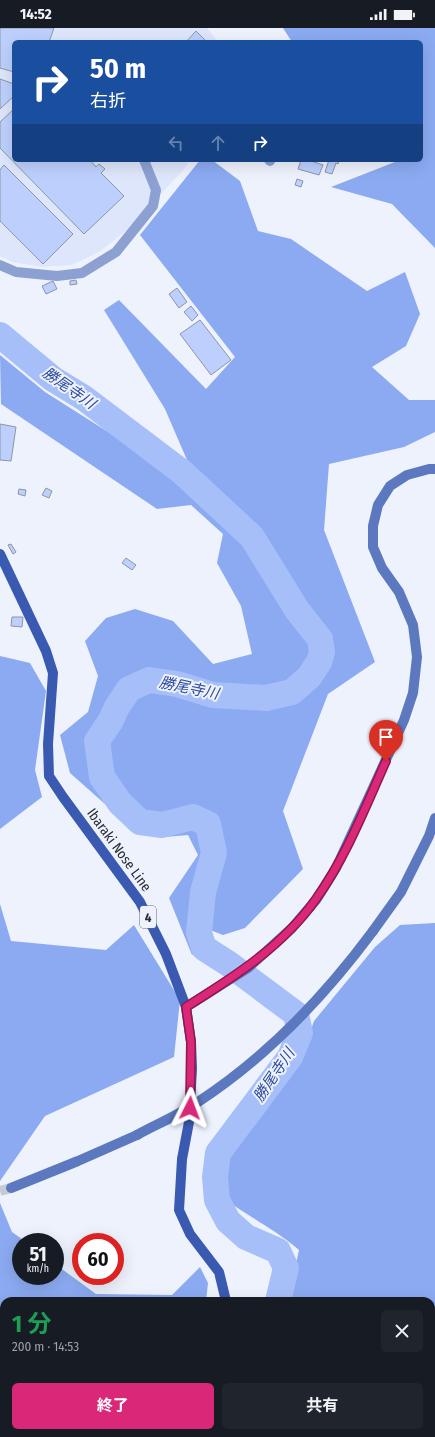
<!DOCTYPE html>
<html lang="ja">
<head>
<meta charset="utf-8">
<style>
  body { margin:0; font-family:"Fira Sans Condensed","Noto Sans JP",sans-serif; background:#20242c; color:#f1f3f6; height:100vh; display:flex; flex-direction:column; font-size:15px; white-space:nowrap }
  * { box-sizing:border-box; margin:0 }
  p { font-size:13px; color:#9ea1a6 }
  .icon { flex:none; width:22px; height:22px; fill:none; stroke:currentColor; stroke-width:2; stroke-linecap:round; stroke-linejoin:round }
  .map { position:relative; flex:1; overflow:hidden }
  .drawer { position:absolute; left:0px; top:1269px; width:435px; height:140px; display:flex; flex-direction:column; background:#171b24; border-radius:12px 12px 0 0; box-shadow:0 4px 16px #0002 }
  .drawer>* { flex:none }
  .hud { position:absolute; left:12px; top:12px; width:411px; height:122px; border-radius:6px; box-shadow:0 4px 16px #0002; background:#1a4fa0; color:#fff; overflow:hidden }
  .speed { position:absolute; left:12px; top:1205px; display:flex; gap:8px; font-size:20px; font-weight:700; text-align:center }
  .speed>* { display:grid; place-content:center; width:52px; height:52px; border-radius:50%; background:#171b24; box-shadow:0 4px 16px #0002; line-height:1 }
  .speed small { font-size:10px; font-weight:400 }
  .speed .limit { border:6px solid #d22; background:#fff; color:#111 }
  .pin { position:absolute; display:grid; place-items:center; width:34px; height:34px; color:#fff; margin:-41px -17px; border-radius:50% 50% 50% 0; rotate:-45deg; box-shadow:0 0 4px #0007 }
  .pin .icon { rotate:45deg }
  .me { position:absolute; width:44px; margin:-22px; rotate:3deg; stroke-linejoin:round; filter:drop-shadow(0 0 3px #0008) }
  .turn { display:flex; align-items:center; gap:14px; height:84px; padding:0 12px; font-size:18px }
  .turn .icon { width:52px; height:52px; stroke-width:2.5 }
  .turn b { display:block; font-size:28px; line-height:34px }
  .lanes { display:flex; align-items:center; height:38px; padding:0 12px; background:#0003; justify-content:center; gap:20px; direction:ltr }
  .lanes .off { opacity:.35 }
  .round { display:grid; place-items:center; flex:none; width:42px; height:42px; border-radius:6px; background:#20242c }
  .headline { display:flex; align-items:center; justify-content:space-between; height:68px; padding:0 12px }
  h1 { font-size:24px; font-weight:700; line-height:30px; color:#1e9e55 }
  .button { display:flex; gap:8px; margin-top:auto; padding:8px 12px }
  .button a { flex:1; height:46px; border-radius:6px; background:#db2777; color:#fff; font-size:16px; font-weight:700; line-height:46px; text-align:center }
  .button a+a { background:#20242c; color:#f1f3f6 }
  .status { display:flex; justify-content:space-between; align-items:center; height:28px; padding:0 20px; background:#171b24; direction:ltr }
  .status svg { height:11px; fill:currentColor }
  .map>svg:first-child { display:block }
  .built { fill:#dde6fa }
  .forest { fill:#8baaf1 }
  .lines { fill:none; stroke-linecap:round; stroke-linejoin:round }
  .river { stroke:#a6bff9; stroke-width:26 }
  .building { fill:#bdd0fd; stroke:#8d95a6 }
  .secondary-tunnel { stroke:#c6cad4; stroke-width:10; stroke-dasharray:10 5; stroke-linecap:butt }
  .street { stroke:#8ca1d2; stroke-width:10 }
  .secondary { stroke:#5c79c0; stroke-width:10 }
  .primary { stroke:#3a5ab1; stroke-width:10 }
  .secondary-bridge { stroke:#5c79c0; stroke-width:10 }
  .route-casing { stroke:#8e194d; stroke-width:10 }
  .route { stroke:#db2777; stroke-width:7 }
  .labels { text-anchor:middle; dominant-baseline:central; stroke-width:4; stroke-linejoin:round; paint-order:stroke }
  .shield { fill:#edf2fd; stroke:#63676f; stroke-width:1 }
  .shield-label { font-size:13px; font-weight:bold; fill:#282b32 }
  .street-label { font-size:14px; fill:#282b32; stroke:#edf2fd }
  .water-label { font-size:15px; font-style:italic; fill:#2d4a9c; stroke:#edf2fd }
</style>
</head>
<body>
<div class="status"><b>14:52</b><svg viewBox="0 0 49 12"><path d="M0 12V9h3v3zM5 12V6h3v6zM10 12V3h3v9zM15 12V0h3v12zM26 1h20v11H26zM47 4h2v5h-2z"/></svg></div>
<div class="map">
<svg width="435" height="1409" viewBox="0 0 435 1409">
  <rect width="100%" height="100%" fill="#edf2fd"/>
  <path class="built" d="M0,0h207l11,14h-204v118h176l-5,8 -58,62 -28,22 -27,13 -30,2 -30,-5 -12,-6z"/>
  <g class="forest">
    <path d="M283,0h152v220l-43,-44 -61,-17 69,-27h21v-118h-129z"/>
    <path d="M200,132h12l28,21 18,50 33,8 76,52 38,-19 15,42 -14,32 -34,21 37,33h26v32l-31,15 -75,17 -5,66 51,132 -47,32 -45,117 20,58 -58,59 -22,7 -18,-7 5,-34 12,-40 -8,-33 -20,-10 -32,6h-19l-20,-19 -17,-23 -1,-33 12,-16 16,-31 17,-8 63,13 53,5 29,-7 18,-18 10,-14 3,-11v-17l-64,-104 -75,-74 -22,-51 -61,-99 15,-10 87,89 29,-32 -95,-122z"/>
    <path d="M0,327l45,37 131,83 72,64 44,71 21,28 3,13 -2,7 -9,15 -14,15 -26,5 -49,-1 -37,-13 -30,-3 -22,9 -33,54 5,40 17,27 -11,-2 -35,-31 -10,-38 28,-23 10,-36 -13,-35 21,-23 29,-9 38,12 40,43 39,-10 -11,-48 -24,-43 6,-29 -32,-29 -34,4 -156,-105z"/>
    <path d="M0,628l30,7 16,28 -11,79 7,27 -42,32z"/>
    <path d="M192,794l10,7 6,24 -10,36 -5,42 7,19 -8,5 -23,-57 29,-43 -10,-20 -23,2 3,-8z"/>
    <path d="M0,876l11,37 95,9 28,-25 46,75 -6,57 -129,59 -45,65z"/>
    <path d="M435,895v514h-209l3,-4h202v-132h-143l11,-51c-23,-20 -50,-33 -74,-51l-2,-22 6,-28 71,-88 14,-40 61,-74 25,-22z"/>
    <path d="M0,1175l12,29 14,10h-5v34h34v-12l41,30 76,1 28,-28 8,16 -2,18h-202v132h128l-3,4h-129z"/>
  </g>
  <g class="lines">
    <g class="river">
      <path d="M0,307l53,44 31,19 98,74 70,65 45,73 23,29 2,13 -3,10 -10,15 -17,15 -26,6 -53,-3 -36,-11 -28,-4 -20,9 -12,18 -7,15 -13,19 5,36 18,26 20,19 22,3 31,-8 15,7 6,29 -11,39 -4,41 5,15 25,16 67,50 4,19 -10,24 -72,96 -3,24 2,23 11,21 18,16 32,14 8,17 -8,33"/>
      <path d="M210,1409l3,-4"/>
    </g>
  </g>
  <g class="building">
    <path d="M0,0h54l-5,14h-35v30l-14,-4z"/>
    <path d="M196,3l9,9 -2,2h-17z"/>
    <path d="M0,51l14,5v12l-14,13z"/>
    <path d="M14,81v51h76l6,7 3,-3 6,5 -4,4 23,23 -40,38 -84,-86v-26z"/>
    <path d="M301,132h7l15,5 -4,10 -21,-6z"/>
    <path d="M329,132h10l-1,4 -2,-1 -4,11 -7,-2z"/>
    <path d="M4,137l69,69 -30,30 -43,-43v-51z"/>
    <path d="M297,151l6,2 -2,6 -6,-2z"/>
    <path d="M76,252l1,4 -7,1v-4z"/>
    <path d="M53,253l4,8 -11,5 -4,-8z"/>
    <path d="M177,260l10,14 -8,6 -10,-14z"/>
    <path d="M191,278l7,9 -6,6 -8,-9z"/>
    <path d="M200,292l31,40 -20,15 -31,-41z"/>
    <path d="M0,396l16,3 -5,34 -11,-1z"/>
    <path d="M46,460l6,3 -3,7 -7,-3z"/>
    <path d="M19,461l7,1 -1,6 -7,-2z"/>
    <path d="M11,516l5,8 -3,2 -5,-9z"/>
    <path d="M126,530l10,7 -4,5 -10,-7z"/>
    <path d="M12,589h11l-1,10 -11,-1z"/>
  </g>
  <g class="lines">
    <path class="secondary-tunnel" d="M0,1163l11,-3"/>
    <g class="street">
      <path d="M269,132l1,1"/>
      <path d="M0,237l16,7 41,4 25,-3 34,-21 37,-46 3,-16 -12,-30"/>
    </g>
    <g class="secondary">
      <path d="M373,903l28,-39 28,-56 6,-18"/>
      <path d="M186,979l62,-39 44,-40 24,-28 20,-32 37,-80 31,-68 9,-27 4,-36 -4,-32 -14,-33 -17,-24 -9,-21v-21l5,-21 12,-19 17,-11 22,-6h6"/>
      <path d="M11,1160l67,-27 59,-26"/>
    </g>
    <g class="primary">
      <path d="M0,526l46,97 7,22 -5,71 1,32 14,21 77,105 26,52 20,53 5,35 1,27 -3,53 -7,37 -3,51 11,24 29,38 7,29"/>
      <path d="M156,1409l3,-4"/>
    </g>
    <path class="secondary-bridge" d="M137,1107c20,-11 42,-20 61,-33 69,-45 126,-105 175,-171"/>
  </g>
  <g class="lines">
    <defs>
      <path id="route" d="M190,1080l1,-66 -5,-35c48,-30 97,-61 130,-108 30,-42 49,-91 70,-138"/>
    </defs>
    <use href="#route" class="route-casing"/>
    <use href="#route" class="route"/>
  </g>
  <g class="labels">
    <rect class="shield" x="140" y="878" width="16" height="22" rx="3"/>
    <g class="shield-label">
      <text x="148" y="889">4</text>
    </g>
    <g class="street-label">
      <text transform="translate(119 822) rotate(54)">Ibaraki Nose Line</text>
    </g>
    <g class="water-label">
      <text transform="translate(69 360) rotate(35)">勝尾寺川</text>
      <text transform="translate(189 660) rotate(12)">勝尾寺川</text>
      <text transform="translate(274 1047) rotate(-56)">勝尾寺川</text>
    </g>
  </g>
</svg>
<div class="speed"><div>51<small>km/h</small></div><div class="limit">60</div></div>
<div class="pin" style="left:386px;top:733px;background:#d93025"><svg class="icon" aria-label="arrive" viewBox="0 0 24 24"><path d="M6 21V4h12l-3 4 3 4H6"/></svg></div>
<svg class="me" style="left:190px;top:1080px" viewBox="-20 -20 40 40"><path d="M0-17L14 15 0 8-14 15z" fill="#db2777" stroke="#fff" stroke-width="4"/></svg>
<div class="hud">
<div class="turn"><svg class="icon" aria-label="right" viewBox="0 0 24 24"><path d="M7 20v-9h11M14 6l5 5-5 5"/></svg><div><b>50 m</b>右折</div></div>
<div class="lanes"><svg class="icon off" aria-label="left" viewBox="0 0 24 24"><path d="M17 20v-9H6M10 6l-5 5 5 5"/></svg><svg class="icon off" aria-label="ahead" viewBox="0 0 24 24"><path d="M12 20V5M6 11l6-6 6 6"/></svg><svg class="icon" aria-label="right" viewBox="0 0 24 24"><path d="M7 20v-9h11M14 6l5 5-5 5"/></svg></div>
</div>
<section class="drawer">
<div class="headline"><div><h1>1 分</h1><p>200 m · 14:53</p></div><a class="round"><svg class="icon" aria-label="close" viewBox="0 0 24 24"><path d="M6 6l12 12M18 6L6 18"/></svg></a></div>
<div class="button"><a>終了</a><a>共有</a></div>
</section>
</div>
</body>
</html>
